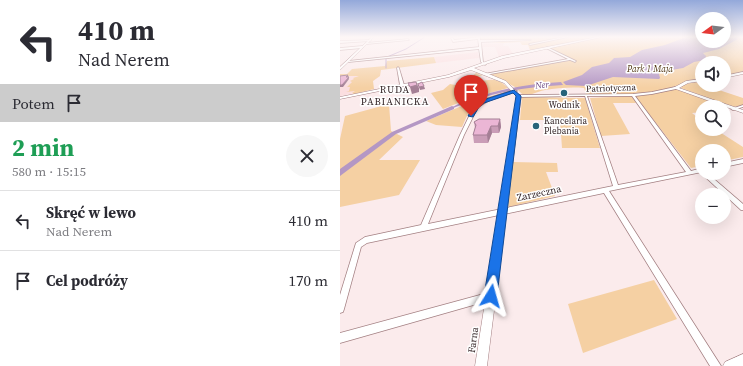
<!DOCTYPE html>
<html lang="pl">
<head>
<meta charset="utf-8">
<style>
  body { margin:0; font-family:"Source Serif 4",serif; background:#f7f7f7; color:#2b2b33; height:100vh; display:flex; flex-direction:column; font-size:15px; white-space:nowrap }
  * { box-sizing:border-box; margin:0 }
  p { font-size:13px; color:#7c7c81 }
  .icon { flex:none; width:22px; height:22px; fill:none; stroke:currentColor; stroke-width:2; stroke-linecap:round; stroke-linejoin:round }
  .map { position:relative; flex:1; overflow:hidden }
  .sheet { display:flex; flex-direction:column; background:#fff; width:340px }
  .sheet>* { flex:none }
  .guide { background:#fff; color:#2b2b33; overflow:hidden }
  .needle { width:26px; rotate:255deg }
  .buttons { position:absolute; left:355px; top:12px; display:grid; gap:8px }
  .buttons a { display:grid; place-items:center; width:36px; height:36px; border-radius:50%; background:#fff; box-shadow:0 4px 16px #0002; font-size:20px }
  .pin { position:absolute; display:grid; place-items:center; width:34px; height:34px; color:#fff; margin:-41px -17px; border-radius:50% 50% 50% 0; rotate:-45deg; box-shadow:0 0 4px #0007 }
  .pin .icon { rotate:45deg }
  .me { position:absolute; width:44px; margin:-22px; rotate:8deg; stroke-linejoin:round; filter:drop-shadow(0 0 3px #0008) }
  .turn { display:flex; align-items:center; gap:14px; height:84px; padding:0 12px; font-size:18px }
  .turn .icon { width:52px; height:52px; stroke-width:2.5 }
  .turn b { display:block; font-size:28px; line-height:34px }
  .then { display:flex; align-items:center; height:38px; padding:0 12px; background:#0003; gap:8px; font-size:15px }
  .round { display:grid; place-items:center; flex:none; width:42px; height:42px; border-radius:21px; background:#f7f7f7 }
  .head { display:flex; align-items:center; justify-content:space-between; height:68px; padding:0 12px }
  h1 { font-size:24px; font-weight:700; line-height:30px; color:#1e9e55 }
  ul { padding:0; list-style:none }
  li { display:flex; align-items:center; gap:12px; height:60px; padding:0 12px; border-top:1px solid #e1e1e2 }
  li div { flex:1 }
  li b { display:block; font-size:15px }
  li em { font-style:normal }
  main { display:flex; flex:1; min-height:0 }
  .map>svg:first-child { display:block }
  .built { fill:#fbdee0 }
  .green { fill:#f5d0a3 }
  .water { fill:#b497c4 }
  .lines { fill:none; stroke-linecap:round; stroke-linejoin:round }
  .stream { stroke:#b497c4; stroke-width:1 }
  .river { fill:#b497c4; fill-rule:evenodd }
  .minor-casing { stroke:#a48083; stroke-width:1.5 }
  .tertiary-casing { stroke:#a48083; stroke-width:1 }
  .minor { fill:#fff; fill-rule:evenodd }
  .tertiary { fill:#fff; fill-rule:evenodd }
  .wall { fill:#ca9db7 }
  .shaded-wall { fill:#a47f95 }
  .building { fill:#ebb6d5; stroke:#a47f95 }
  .route { fill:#1a73e8; stroke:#114b97 }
  .poi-dot { fill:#26647a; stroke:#fff; stroke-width:1.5 }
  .labels { text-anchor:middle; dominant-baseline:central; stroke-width:3; stroke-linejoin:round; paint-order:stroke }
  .far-park-label { font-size:9px; font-style:italic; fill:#533916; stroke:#fff }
  .far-water-label { font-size:9px; font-style:italic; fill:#653e79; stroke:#fff }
  .far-street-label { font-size:9px; fill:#352628; stroke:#fff }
  .far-poi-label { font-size:9px; fill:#352628; stroke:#fff }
  .far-quarter-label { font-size:10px; letter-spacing:1px; fill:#352628; stroke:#fff }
  .street-label { font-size:10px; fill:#352628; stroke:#fff }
</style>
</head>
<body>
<main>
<section class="sheet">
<div class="guide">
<div class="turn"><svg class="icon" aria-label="left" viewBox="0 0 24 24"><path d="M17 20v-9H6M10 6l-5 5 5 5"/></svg><div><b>410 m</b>Nad Nerem</div></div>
<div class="then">Potem<svg class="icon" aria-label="arrive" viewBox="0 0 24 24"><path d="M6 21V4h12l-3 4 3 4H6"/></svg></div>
</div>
<div class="head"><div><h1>2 min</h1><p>580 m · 15:15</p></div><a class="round"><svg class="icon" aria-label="close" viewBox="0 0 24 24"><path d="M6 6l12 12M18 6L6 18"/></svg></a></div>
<ul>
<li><svg class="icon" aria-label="left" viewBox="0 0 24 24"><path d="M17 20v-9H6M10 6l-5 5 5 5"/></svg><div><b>Skręć w lewo</b><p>Nad Nerem</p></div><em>410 m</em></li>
<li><svg class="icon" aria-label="arrive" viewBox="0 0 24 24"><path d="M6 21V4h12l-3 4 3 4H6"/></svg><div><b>Cel podróży</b></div><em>170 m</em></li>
</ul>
</section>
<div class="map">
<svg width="403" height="366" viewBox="0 0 403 366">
  <rect width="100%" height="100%" fill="#fbebec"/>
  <g class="built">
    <path d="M164,43l-1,3h5l5,8 -14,3 -4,-10h-14v-3z"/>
    <path d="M138,52l1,6 -43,5 -2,-6z"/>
    <path d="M22,74l-6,19 -16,3v-20z"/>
  </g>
  <g class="green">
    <path d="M140,37h222v4h22v-4h19v35l-19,4v-13h-22v16c-18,2 -33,11 -50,14 -21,4 -44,3 -65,3l-3,-8c-13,-1 -27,0 -39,2 -10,2 -11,5 -22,5l-8,-8 -25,-13 84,-14 -28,-13 -16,3 -2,-5h-6l-2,-3 -18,1 -22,-2z"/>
    <path d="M94,57l2,6 -55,7 -1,6 -7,5 1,8 -20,5 -2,-1 3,-2 -9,1 3,-1 1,-4h-3l3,-3 -3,1 3,-1 2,-2 -2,-1 4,-2 -1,-1 6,-2h-19v-2h7l5,-5 33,-3 2,-5z"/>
    <path d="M137,72l3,1 -3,1 6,1 -10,4 4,3c13,-3 21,-5 31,6l-37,10 -28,11 -12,-16 12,-3 7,-6 11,2z"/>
    <path d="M355,82l48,16v7l-10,2 -52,-19 2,-3z"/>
    <path d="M329,89h7l52,19 -26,-1v5l-10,1 10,8v8h13l28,18v10l-19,4v-10h-22v15l-11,2 -56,-72 22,-3z"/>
    <path d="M169,91l-34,13 -5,5 -8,18 -26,-2 -10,-4 50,-21z"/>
    <path d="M292,96l4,7h-23l17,31 -29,2 -11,-38z"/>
    <path d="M182,97l63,1 15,50h-38l-2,-28h-40z"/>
    <path d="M49,104l2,27 12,6 -24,23h41l-21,35 -59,12v-68l5,-23z"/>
    <path d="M173,162l44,1 1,9h-12l9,24 -46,11 -1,-1z"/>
    <path d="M314,280l23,39 -94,34 -15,-49z"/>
  </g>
  <g class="water">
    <path d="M346,37h16v4h22v-4h13l1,2 -19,10 -16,4 3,3 -1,4 -11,2 -11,6 -23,4 -1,2 1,4 -1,1 -46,-2 -27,9 -20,-1 -3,-3 19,-7 10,-8 17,-4 5,-5 16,-1 12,-7 23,-5z"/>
    <path d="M221,82l2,3c-43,2 -82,10 -121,28h-1c35,-20 80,-29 120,-31z"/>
  </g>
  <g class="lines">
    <g class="stream">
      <path d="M47,57l19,-8 19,-12"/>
      <path d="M46,59v9"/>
    </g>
    <path class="river" d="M112,106l2,1v2l-58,25 -56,42v-7l52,-37z"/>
    <defs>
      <g id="minor">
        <path d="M138,37h2v3h51l-50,2 2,20 3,2 -1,1 -4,-3 -2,-13 -130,13 -1,-1 131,-14 -1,-8 -25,3 -2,-4h2l1,2z"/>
        <path d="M224,37h4l-38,8 -1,-1z"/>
        <path d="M31,40l-1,1 -30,2v-2z"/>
        <path d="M69,40l-42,4 -1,-1 42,-4z"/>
        <path d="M23,47l-1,1 -22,2v-2l22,-2z"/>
        <path d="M207,47l29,14 -1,1 -5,-2 -85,15 -1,-1 84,-15 -22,-11z"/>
        <path d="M58,67l1,1 5,17 -2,1 -2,-1 -3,-17z"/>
        <path d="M335,87l2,1 -1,1 -24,5 -17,2 56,75 11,-3v4l-93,19 112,175h-11l-106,-173 -237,50 -6,4 -17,62 -1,3 -3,1v-18l16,-52 9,-6 56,-12 39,-90 14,-29 12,-7 28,-9 3,1 -29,10 -10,6 -14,28 -36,89 185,-38 -28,-90 -66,1h-1v-2l115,-1 19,-2zM247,96h45l54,76 -68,13z"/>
        <path d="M403,105v2l-10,3 -2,-1z"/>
        <path d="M403,159v4l-19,4v-4z"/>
        <path d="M362,172v1h5l36,31v6h-2l-39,-36 -1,-1z"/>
        <path d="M151,292l3,1 1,3 -1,3 -3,1 -151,43v-10z"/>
      </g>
      <g id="tertiary">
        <path d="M32,37h2l-34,33v-3z"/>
        <path d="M257,37h5l-98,21 -30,10 32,13 15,16 -34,269h-12l42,-269 -13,-14 -33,-13 -22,7 -109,22v-2l108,-22 54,-19z"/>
        <path d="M403,72v2l-19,4v-2z"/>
        <path d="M362,79v2l-14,2 -9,5 64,22v3l-70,-25 13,-7z"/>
        <path d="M403,354v12h-20l2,-4z"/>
      </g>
    </defs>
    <use href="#minor" class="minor-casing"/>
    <use href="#tertiary" class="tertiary-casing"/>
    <use href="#minor" class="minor"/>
    <use href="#tertiary" class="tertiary"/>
  </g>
  <path class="wall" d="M160,119l1,8 -2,6h-7l-4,10h-14l-1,-8 2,-7 -1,-6z"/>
  <g class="shaded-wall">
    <path d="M8,75l1,4 -6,8h-3v-2z"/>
    <path d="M76,82l3,6v4l-7,2 -2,-7z"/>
    <path d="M84,86l1,3 -5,1 -1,-3z"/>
    <path d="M160,119l1,8 -2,6 -1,-7z"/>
    <path d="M151,126l1,7 -4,10 -1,-8z"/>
  </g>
  <g class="building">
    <path d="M8,75l-2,2h3l-7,8h-2v-9z"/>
    <path d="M76,82l1,3 -7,2 -2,-4z"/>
    <path d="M82,82l2,4 -5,1 -1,-3z"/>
    <path d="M139,119h21l-2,7h-7l-4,9h-14l3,-10 -2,-3z"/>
  </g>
  <linearGradient id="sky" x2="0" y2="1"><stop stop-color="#93a8da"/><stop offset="0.42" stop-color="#fdf6f6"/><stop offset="1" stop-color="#fdf6f6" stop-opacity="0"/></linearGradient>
  <rect width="403" height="88" fill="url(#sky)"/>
  <path class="route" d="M174,90l7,6 -24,200 -2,5 -4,2 -5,-2 -2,-5 32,-200 -3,-3 -29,10 -5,4 -6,10 -5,-1 6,-11 6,-4z"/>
  <g class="poi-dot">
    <circle cx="224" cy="93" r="4"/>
    <circle cx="196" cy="126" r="4"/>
  </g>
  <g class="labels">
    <g class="far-park-label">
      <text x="310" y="69">Park 1 Maja</text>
    </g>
    <g class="far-water-label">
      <text transform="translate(202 85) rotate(-6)">Ner</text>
    </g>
    <g class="far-street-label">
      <text transform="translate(271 88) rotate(-2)">Patriotyczna</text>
    </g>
    <g class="far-poi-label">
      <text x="224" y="105">Wodnik</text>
      <text x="204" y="121" text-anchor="start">Kancelaria<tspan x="204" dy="10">Plebania</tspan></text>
    </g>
    <g class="far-quarter-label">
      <text x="55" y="89">RUDA<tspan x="55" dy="12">PABIANICKA</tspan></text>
    </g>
    <g class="street-label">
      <text transform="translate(199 193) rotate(-12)">Zarzeczna</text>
      <text transform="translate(133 340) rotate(-82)">Farna</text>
    </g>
  </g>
</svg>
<div class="buttons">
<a><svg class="needle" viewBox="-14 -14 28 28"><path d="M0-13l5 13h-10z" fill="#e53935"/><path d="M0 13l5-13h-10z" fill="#7c7c81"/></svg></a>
<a><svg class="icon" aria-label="sound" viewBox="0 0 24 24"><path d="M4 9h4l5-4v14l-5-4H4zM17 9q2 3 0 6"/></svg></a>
<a><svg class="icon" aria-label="search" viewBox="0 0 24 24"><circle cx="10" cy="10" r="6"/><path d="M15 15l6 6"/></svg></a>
<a>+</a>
<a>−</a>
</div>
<div class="pin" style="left:131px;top:116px;background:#d93025"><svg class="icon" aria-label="arrive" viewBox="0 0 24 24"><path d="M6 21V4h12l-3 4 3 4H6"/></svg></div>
<svg class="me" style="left:151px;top:296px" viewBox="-20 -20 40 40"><path d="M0-17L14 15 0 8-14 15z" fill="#1a73e8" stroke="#fff" stroke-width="4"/></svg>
</div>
</main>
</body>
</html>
